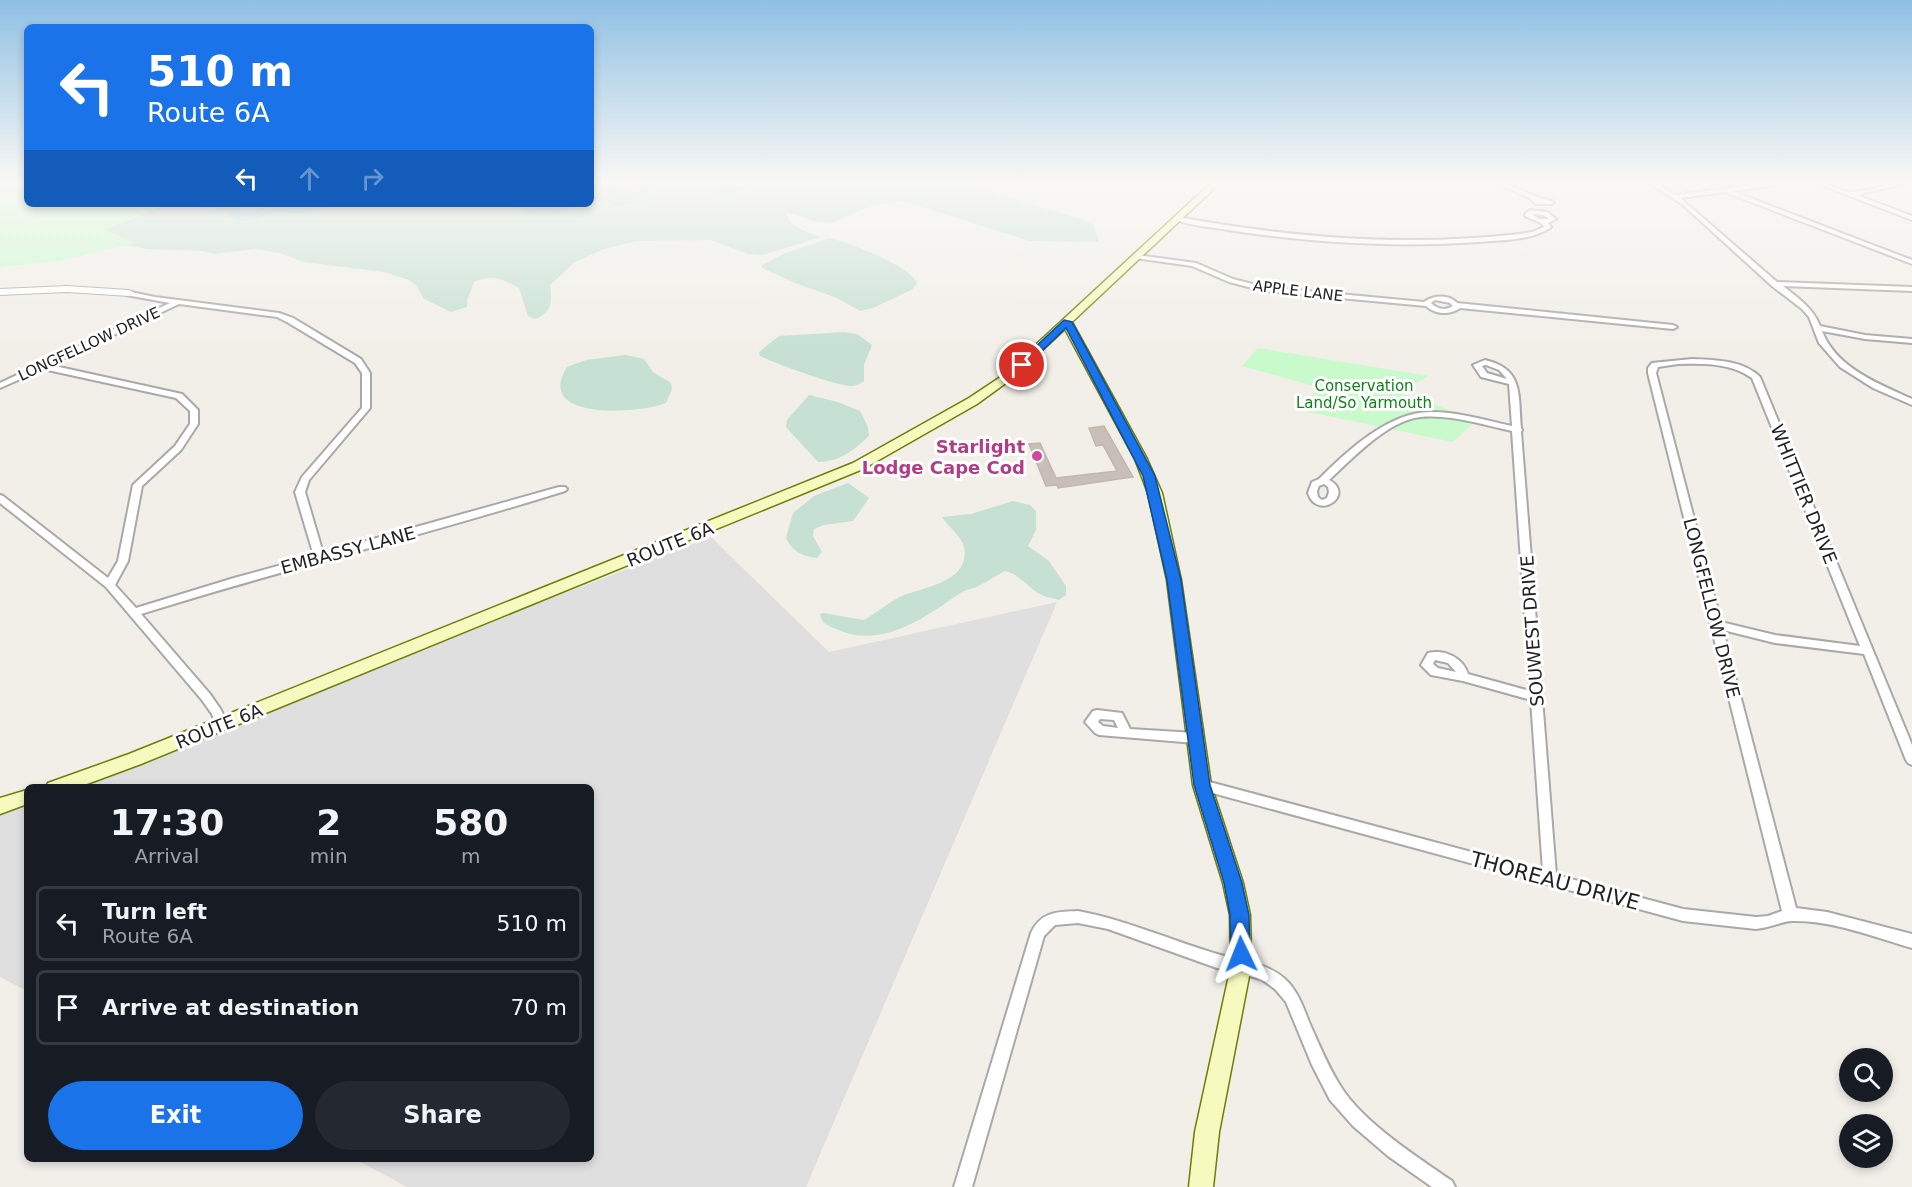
<!DOCTYPE html>
<html lang="en">
<head>
<meta charset="utf-8">
<style>
  body { margin:0; font-family:"DejaVu Sans",sans-serif; background:#242831; color:#f1f3f6; height:100vh; display:flex; flex-direction:column; font-size:22px; white-space:nowrap }
  * { box-sizing:border-box; margin:0 }
  p { font-size:20px; color:#9ea1a6 }
  .icon { flex:none; width:33px; height:33px; fill:none; stroke:currentColor; stroke-width:2; stroke-linecap:round; stroke-linejoin:round }
  .map { position:relative; flex:1; overflow:hidden }
  .side { position:absolute; left:24px; top:784px; width:570px; height:378px; display:flex; flex-direction:column; background:#171b24; border-radius:9px; box-shadow:0 3px 9px #0003 }
  .side>* { flex:none }
  .guide { position:absolute; left:24px; top:24px; width:570px; height:183px; border-radius:9px; box-shadow:0 3px 9px #0003; background:#1a73e8; color:#fff; overflow:hidden }
  .buttons { position:absolute; left:1839px; top:1048px; display:grid; gap:12px }
  .buttons a { display:grid; place-items:center; width:54px; height:54px; border-radius:50%; background:#171b24; box-shadow:0 3px 9px #0003; font-size:30px }
  .pin { position:absolute; display:grid; place-items:center; width:51px; height:51px; color:#fff; margin:-26px; border:3px solid #fff; border-radius:50%; box-shadow:0 2px 6px #0007 }
  .me { position:absolute; width:66px; margin:-33px; rotate:358deg; stroke-linejoin:round; filter:drop-shadow(0 0 4px #0008) }
  .turn { display:flex; align-items:center; gap:21px; height:126px; padding:0 24px; font-size:27px }
  .turn .icon { width:78px; height:78px; stroke-width:2.5 }
  .turn b { display:block; font-size:42px; line-height:51px }
  .lanes { display:flex; align-items:center; height:57px; padding:0 24px; background:#0003; justify-content:center; gap:30px; direction:ltr }
  .lanes .off { opacity:.35 }
  .eta { display:flex; justify-content:space-evenly; align-items:center; height:102px; text-align:center }
  .eta b { font-size:36px; font-weight:700; line-height:42px }
  .cta { display:flex; gap:12px; margin-top:auto; padding:12px 24px }
  .cta a { flex:1; height:69px; border-radius:36px; background:#1a73e8; color:#fff; font-size:24px; font-weight:700; line-height:69px; text-align:center }
  .cta a+a { background:#242831; color:#f1f3f6 }
  ul { padding:0; list-style:none }
  li { display:flex; align-items:center; gap:18px; height:75px; margin:0 12px 9px; padding:0 12px; border:3px solid #363941; border-radius:9px }
  li div { flex:1 }
  li b { display:block; font-size:22px }
  li em { font-style:normal }
  .map>svg:first-child { display:block }
  .residential { fill:#e0dfdf }
  .wetland { fill:#c6e0d4 }
  .park { fill:#c8facc }
  .lines { fill:none; stroke-linecap:round; stroke-linejoin:round }
  .river { fill:#aad3df; fill-rule:evenodd }
  .building { fill:#c7bfb8; stroke:#c4b6ab; stroke-width:1.5 }
  .minor-casing { stroke:#a9a9a9; stroke-width:4 }
  .tertiary-casing { stroke:#a9a9a9; stroke-width:2 }
  .secondary-casing { stroke:#707d05; stroke-width:3 }
  .minor { fill:#fff; fill-rule:evenodd }
  .tertiary { fill:#fff; fill-rule:evenodd }
  .secondary { fill:#f7fabf; fill-rule:evenodd }
  .route { fill:#1a73e8; stroke:#114b97; stroke-width:1.5 }
  .hotel-dot { fill:#d1479c; stroke:#fff; stroke-width:2 }
  .labels { text-anchor:middle; dominant-baseline:central; stroke-width:6; stroke-linejoin:round; paint-order:stroke }
  .far-street-label { font-size:15px; fill:#222; stroke:#fff }
  .far-park-label { font-size:15px; fill:#0c8416; stroke:#fff }
  .hotel-label { font-size:18px; font-weight:bold; fill:#b23c85; stroke:#fff; text-anchor:end }
  .street-label { font-size:18px; fill:#222; stroke:#fff }
  .near-street-label { font-size:21px; fill:#222; stroke:#fff }
</style>
</head>
<body>
<div class="map">
<svg width="1912" height="1187" viewBox="0 0 1912 1187">
  <rect width="100%" height="100%" fill="#f2efe9"/>
  <g class="residential">
    <path d="M711,537l118,115 228,-50 -251,585h-399l-50,-27h234v-372h-536z"/>
    <path d="M27,798v193l-27,-14v-169z"/>
  </g>
  <g class="wetland">
    <path d="M0,183h27v21h564v-21h389l-2,3 9,4 97,30 10,6 5,16 -69,-1 -127,-40 -29,4 -43,18 -19,-2 -18,-7h-8c7,15 18,16 34,23l-57,18 -15,-1 -37,-14 -73,1 -34,8 -29,13 -25,23c2,16 3,27 -15,34l-7,-3 -9,-28c-16,-9 -28,-14 -45,-6l-7,19v6l-16,5 -27,-13 -8,-14 -7,-5 -25,-8 -80,-10 -24,-9 -25,-4 -41,5 -13,-3 -55,-2 -97,-18z"/>
    <path d="M830,238c19,5 79,27 87,45l-4,6 -40,19 -13,3 -23,-13 -42,-15 -33,-15v-3l21,-11z"/>
    <path d="M844,332l13,2 15,11 -8,20v16c-4,3 -8,5 -13,5 -17,-1 -74,-22 -91,-30l-1,-4 20,-16z"/>
    <path d="M626,355l18,4 9,13 18,11 1,6 -6,14c-27,11 -133,18 -99,-36l19,-7z"/>
    <path d="M809,395l29,7 22,9 8,16 1,9c-15,14 -30,26 -51,26l-32,-35 1,-7z"/>
    <path d="M848,483l21,15 -16,23 -29,4 -10,4 -1,7 9,16 -5,6c-15,-2 -24,-6 -31,-20l7,-25 21,-17z"/>
    <path d="M1013,501l17,4 6,6v19l-8,16 21,15 17,25v9l-7,5c-5,-2 -10,-2 -15,-4 -15,-6 -22,-21 -39,-25 -10,5 -19,12 -29,16 -5,2 -12,3 -17,7 -35,24 -78,56 -123,35 -8,-3 -15,-6 -16,-15l3,-1 41,7c14,-8 26,-19 40,-25 21,-8 67,-14 60,-48 -3,-12 -15,-19 -22,-30l29,-3z"/>
  </g>
  <g class="park">
    <path d="M0,183h27v21h141l-63,26 31,13 -77,18 -59,6z"/>
    <path d="M1258,348l171,28 -31,16 79,28 -24,22 -149,-31 13,-24 -75,-21z"/>
  </g>
  <g class="lines">
    <g class="river">
      <path d="M591,183h18l12,4 3,7 -3,3 10,-1c9,-13 16,-14 31,-13l-15,9 -7,10 -25,4 -13,-7 8,-7 -11,-4 -8,2z"/>
      <path d="M719,183h13l-2,4 10,-4h17l-26,12 -17,-3 -1,-3z"/>
      <path d="M193,204h41l9,9 35,-9 22,2 40,-2 -2,3 -17,1 -20,6 -23,-2 -33,9 -10,-1 -12,-11 -23,-1z"/>
      <path d="M513,204l31,3 30,-3c-14,15 -47,15 -61,0z"/>
    </g>
  </g>
  <path class="building" d="M1104,426l29,51 -75,11 -1,-3 -11,1 -17,-42 11,-1 16,35 61,-7 -14,-26 -7,1 -7,-18z"/>
  <g class="lines">
    <defs>
      <g id="minor">
        <path d="M1497,183h8l29,13 20,6 -3,2h-15l-6,-6z"/>
        <path d="M1649,183h7l19,12 91,-12h15l-3,2 -46,6 180,69v4l-187,-72 -45,6 97,84 135,5v4l-129,-5c15,12 30,22 37,40l45,9 47,4v4l-47,-4 -43,-8c14,37 57,53 90,68v6l-39,-17 -33,-21 -21,-24 -10,-26 -7,-8 -30,-23 -90,-82z"/>
        <path d="M1816,183c13,-1 25,10 37,9 18,-1 35,-9 53,-9l-49,12 55,21v4z"/>
        <path d="M1530,210l17,2 9,7 -8,4 3,4 -1,1c-21,13 -47,12 -71,14 -84,6 -167,1 -251,-12 -15,-3 -40,-4 -53,-11l3,-2c115,21 225,30 342,17l12,-2 12,-5 -3,-4 -16,-7v-2zM1532,214l11,1 6,4h-10z"/>
        <path d="M1137,255l59,8 37,16 31,8 160,15c9,-7 25,-8 33,1l216,22 4,2 -4,2 -213,-21c-10,7 -24,7 -34,-2l-162,-15 -35,-9 -37,-16 -57,-8v-2zM1435,300l15,3 3,3c-8,5 -16,3 -22,-3z"/>
        <path d="M126,291l29,6 124,16 14,5 68,41 9,14v35l-61,72 -4,12 18,61 236,-66h6l2,2 -2,2c-140,44 -284,79 -424,123l69,80 11,16 6,14 -2,3 -4,2 -4,-2 -5,-13 -10,-14 -96,-113 -106,-84v-8l3,1 105,82 10,-17 15,-76 42,-39 15,-22v-13l-14,-13 -133,-29 -43,19v-5l170,-80 -44,-8zM179,304l98,13 10,5 68,41 7,10v35l-60,69 -7,15 19,64 -80,22 -98,30 -21,-23 13,-24 14,-75 39,-36 17,-26v-14l-16,-16 -132,-29z"/>
        <path d="M1692,359c23,1 51,1 68,18l152,368v20l-4,-2 -2,-3 -42,-106 -89,-11 -52,-13 73,278 31,4 85,22v14c-38,-11 -80,-28 -120,-27 -9,0 -23,7 -36,8l-73,-8 -485,-132 -2,-4 2,-4 4,-1 341,91 -12,-171 -68,-19 -32,-6 -10,-10 7,-12c17,-4 35,5 40,21l62,17 -18,-260c-29,-6 -61,-17 -92,-14 -33,4 -67,41 -91,63 27,14 -11,42 -21,13l4,-11 7,-3c28,-28 70,-67 111,-67 28,0 55,8 82,14l-3,-42 -28,-7 -8,-12 12,-5c39,9 33,35 36,68l1,2 -1,2 35,443 127,34 73,8 12,-1 14,-5 -134,-538v-5l4,-5zM1678,364c26,-1 53,-1 74,14l108,268 -85,-11 -54,-13 -65,-249 2,-6zM1486,365l13,5 8,9 -20,-6 -5,-7zM1324,484l4,3 1,5 -2,6 -5,2 -4,-3 -1,-6 2,-5zM1435,660l13,3 8,9 -18,-4 -5,-4z"/>
        <path d="M1097,710l25,3 8,16 65,4 4,2 2,3 -2,3 -4,2 -96,-8 -4,-2 -10,-11 8,-11zM1100,719l14,1 4,8 -15,-2 -5,-4z"/>
        <path d="M1078,911c48,9 92,29 139,43 23,7 49,8 68,25 12,11 18,27 24,43 10,22 19,45 32,65 23,36 76,70 111,94l3,6h-23l-44,-31 -35,-30 -23,-26 -18,-35 -26,-63 -11,-13 -14,-10 -44,-11 -109,-39 -30,-6 -23,2 -11,11 -72,251h-18l77,-254c10,-22 27,-21 47,-22z"/>
      </g>
      <path id="tertiary" d="M67,286l62,4 5,3 -5,3 -62,-4 -67,3v-6z"/>
      <g id="secondary">
        <path d="M1211,183h9l-148,139 75,137 15,34 19,87 30,205 32,98 7,32 1,51 -32,166 -6,55h-24l6,-55 36,-166 -1,-51 -7,-32 -30,-98 -26,-205 -19,-87 -13,-34 -70,-130 -55,51 -33,24 -114,65 -722,295 -65,24h-31l3,-5 81,-29 724,-291 116,-65 33,-22z"/>
        <path d="M27,790v14l-27,10v-16z"/>
      </g>
    </defs>
    <use href="#minor" class="minor-casing"/>
    <use href="#tertiary" class="tertiary-casing"/>
    <use href="#secondary" class="secondary-casing"/>
    <use href="#minor" class="minor"/>
    <use href="#tertiary" class="tertiary"/>
    <use href="#secondary" class="secondary"/>
  </g>
  <linearGradient id="sky" x2="0" y2="1"><stop stop-color="#8fc0e4"/><stop offset="0.52" stop-color="#f9f8f5"/><stop offset="1" stop-color="#f9f8f5" stop-opacity="0"/></linearGradient>
  <rect width="1912" height="349" fill="url(#sky)"/>
  <path class="route" d="M1064,320l8,2 83,154 26,104 29,205 32,98 7,32 1,39 -3,6 -6,3 -7,-3 -3,-6 -1,-39 -6,-32 -30,-98 -27,-205 -24,-104 -77,-148 -41,39 -9,-2z"/>
  <circle class="hotel-dot" cx="1037" cy="456" r="6"/>
  <g class="labels">
    <g class="far-street-label">
      <text transform="translate(1298 291) rotate(7)">APPLE LANE</text>
      <text transform="translate(89 344) rotate(-25)">LONGFELLOW DRIVE</text>
    </g>
    <g class="far-park-label">
      <text x="1364" y="386">Conservation<tspan x="1364" dy="17">Land/So Yarmouth</tspan></text>
    </g>
    <g class="hotel-label">
      <text x="1025" y="446">Starlight<tspan x="1025" dy="21">Lodge Cape Cod</tspan></text>
    </g>
    <g class="street-label">
      <text transform="translate(1804 494) rotate(68)">WHITTIER DRIVE</text>
      <text transform="translate(670 544) rotate(-22)">ROUTE 6A</text>
      <text transform="translate(348 550) rotate(-15)">EMBASSY LANE</text>
      <text transform="translate(1712 608) rotate(76)">LONGFELLOW DRIVE</text>
      <text transform="translate(1532 631) rotate(-94)">SOUWEST DRIVE</text>
      <text transform="translate(219 726) rotate(-22)">ROUTE 6A</text>
    </g>
    <g class="near-street-label">
      <text transform="translate(1555 881) rotate(15)">THOREAU DRIVE</text>
    </g>
  </g>
</svg>
<div class="buttons">
<a><svg class="icon" aria-label="search" viewBox="0 0 24 24"><circle cx="10" cy="10" r="6"/><path d="M15 15l6 6"/></svg></a>
<a><svg class="icon" aria-label="layers" viewBox="0 0 24 24"><path d="M12 4l9 5-9 5-9-5zM3 14l9 5 9-5"/></svg></a>
</div>
<div class="pin" style="left:1022px;top:365px;background:#d93025"><svg class="icon" aria-label="arrive" viewBox="0 0 24 24"><path d="M6 21V4h12l-3 4 3 4H6"/></svg></div>
<svg class="me" style="left:1241px;top:954px" viewBox="-20 -20 40 40"><path d="M0-17L14 15 0 8-14 15z" fill="#1a73e8" stroke="#fff" stroke-width="4"/></svg>
<div class="guide">
<div class="turn"><svg class="icon" aria-label="left" viewBox="0 0 24 24"><path d="M17 20v-9H6M10 6l-5 5 5 5"/></svg><div><b>510 m</b>Route 6A</div></div>
<div class="lanes"><svg class="icon" aria-label="left" viewBox="0 0 24 24"><path d="M17 20v-9H6M10 6l-5 5 5 5"/></svg><svg class="icon off" aria-label="ahead" viewBox="0 0 24 24"><path d="M12 20V5M6 11l6-6 6 6"/></svg><svg class="icon off" aria-label="right" viewBox="0 0 24 24"><path d="M7 20v-9h11M14 6l5 5-5 5"/></svg></div>
</div>
<section class="side">
<div class="eta">
<div><b>17:30</b><p>Arrival</p></div>
<div><b>2</b><p>min</p></div>
<div><b>580</b><p>m</p></div>
</div>
<ul>
<li><svg class="icon" aria-label="left" viewBox="0 0 24 24"><path d="M17 20v-9H6M10 6l-5 5 5 5"/></svg><div><b>Turn left</b><p>Route 6A</p></div><em>510 m</em></li>
<li><svg class="icon" aria-label="arrive" viewBox="0 0 24 24"><path d="M6 21V4h12l-3 4 3 4H6"/></svg><div><b>Arrive at destination</b></div><em>70 m</em></li>
</ul>
<div class="cta"><a>Exit</a><a>Share</a></div>
</section>
</div>
</body>
</html>
